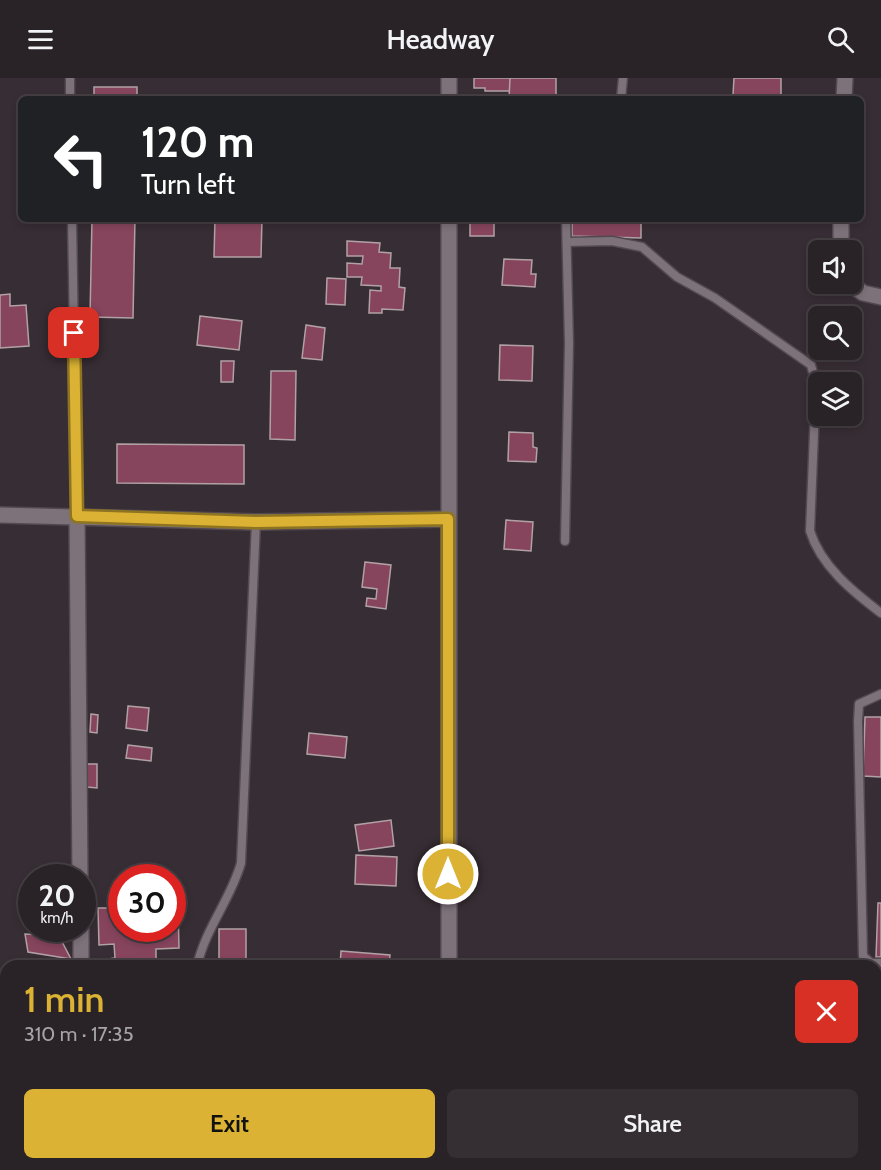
<!DOCTYPE html>
<html lang="en">
<head>
<meta charset="utf-8">
<style>
  body { margin:0; font-family:Cabin,sans-serif; background:#352f33; color:#f1f3f6; height:100vh; display:flex; flex-direction:column; font-size:22px; white-space:nowrap }
  * { box-sizing:border-box; margin:0 }
  p { font-size:20px; color:#a5a4a7 }
  .icon { flex:none; width:33px; height:33px; fill:none; stroke:currentColor; stroke-width:2; stroke-linecap:round; stroke-linejoin:round }
  .map { position:relative; flex:1; overflow:hidden }
  .panel { position:absolute; left:0px; top:882px; width:882px; height:210px; display:flex; flex-direction:column; background:#292227; border-radius:18px 18px 0 0; box-shadow:0 3px 9px #0003,0 0 0 2px #453f44 }
  .panel>* { flex:none }
  .guide { position:absolute; left:18px; top:18px; width:846px; height:126px; border-radius:9px; box-shadow:0 3px 9px #0003,0 0 0 2px #453f44; background:#202124; color:#fff; overflow:hidden }
  .fabs { position:absolute; left:808px; top:162px; display:grid; gap:12px }
  .fabs a { display:grid; place-items:center; width:54px; height:54px; border-radius:9px; background:#292227; box-shadow:0 3px 9px #0003,0 0 0 2px #453f44; font-size:30px }
  .speed { position:absolute; left:18px; top:786px; display:flex; gap:12px; font-size:30px; font-weight:700; text-align:center }
  .speed>* { display:grid; place-content:center; width:78px; height:78px; border-radius:50%; background:#292227; box-shadow:0 3px 9px #0003,0 0 0 2px #453f44; line-height:1 }
  .speed small { font-size:15px; font-weight:400 }
  .speed .limit { border:9px solid #d22; background:#fff; color:#111 }
  .pin { position:absolute; display:grid; place-items:center; width:51px; height:51px; color:#fff; margin:-26px; border-radius:12px; box-shadow:0 3px 9px #0006 }
  .me { position:absolute; width:66px; margin:-33px; rotate:0deg; stroke-linejoin:round; filter:drop-shadow(0 0 4px #0008) }
  .turn { display:flex; align-items:center; gap:21px; height:126px; padding:0 24px; font-size:27px }
  .turn .icon { width:78px; height:78px; stroke-width:2.5 }
  .turn b { display:block; font-size:42px; line-height:51px }
  .round { display:grid; place-items:center; flex:none; width:63px; height:63px; border-radius:9px; background:#352f33 }
  .head { display:flex; align-items:center; justify-content:space-between; height:102px; padding:0 24px }
  h1 { font-size:36px; font-weight:600; line-height:45px; color:#dbb233 }
  .cta { display:flex; gap:12px; margin-top:auto; padding:12px 24px }
  .cta a { flex:1; height:69px; border-radius:9px; background:#dbb233; color:#111; font-size:24px; font-weight:600; line-height:69px; text-align:center }
  .cta a+a { background:#352f33; color:#f1f3f6 }
  header { display:flex; justify-content:space-between; align-items:center; height:78px; padding:0 24px; background:#292227; font-size:27px; font-weight:600 }
  .map>svg:first-child { display:block }
  .building { fill:#87455d; stroke:#b1a1a5; stroke-width:1.5 }
  .lines { fill:none; stroke-linecap:round; stroke-linejoin:round }
  .lane-casing { stroke:#524950; stroke-width:11 }
  .street-casing { stroke:#524950; stroke-width:18 }
  .lane { stroke:#7d717a; stroke-width:8 }
  .street { stroke:#7d717a; stroke-width:15 }
  .route-casing { stroke:#8e7421; stroke-width:15 }
  .route { stroke:#dbb233; stroke-width:10 }
</style>
</head>
<body>
<header><svg class="icon" aria-label="menu" viewBox="0 0 24 24"><path d="M4 6h16M4 12h16M4 18h16"/></svg>Headway<svg class="icon" aria-label="search" viewBox="0 0 24 24"><circle cx="10" cy="10" r="6"/><path d="M15 15l6 6"/></svg></header>
<div class="map">
<svg width="881" height="1092" viewBox="0 0 881 1092">
  <rect width="100%" height="100%" fill="#372d34"/>
  <g class="building">
    <path d="M474,0h43v13h-32v-3h-11z"/>
    <path d="M510,0h46v21h-47z"/>
    <path d="M734,0h47v21h-52v-4h4z"/>
    <rect x="94" y="9" width="43" height="12"/>
    <path d="M92,141h43l-2,99 -43,-1z"/>
    <path d="M215,141h47l-1,38h-47z"/>
    <path d="M572,141h69v19l-69,-2z"/>
    <rect x="470" y="142" width="24" height="16"/>
    <path d="M347,163l33,2 -1,9 12,1 -1,15h10l-1,19 6,1 -2,22 -21,-1v4h-13l1,-23 11,1v-5l-20,-1 1,-8h-15v-14l15,1 1,-8h-16z"/>
    <path d="M504,181l28,1 -1,14h5l-1,13 -33,-2z"/>
    <path d="M327,200l19,1 -1,26 -19,-1z"/>
    <path d="M10,216v12l16,-1 3,41 -29,2v-53z"/>
    <path d="M200,238l42,5 -3,29 -42,-5z"/>
    <path d="M306,247l19,3 -3,32 -20,-2z"/>
    <path d="M500,267l33,1 -1,35 -33,-1z"/>
    <path d="M221,283h13l-1,21h-12z"/>
    <path d="M271,293h25l-1,69 -25,-1z"/>
    <path d="M509,354l24,1v14l4,1 -1,14 -28,-1z"/>
    <path d="M117,366l127,1v39l-127,-1z"/>
    <path d="M506,442l27,2 -2,29 -27,-2z"/>
    <path d="M365,484l26,3 -5,44 -20,-3 1,-8 9,1 1,-10 -15,-2z"/>
    <path d="M128,628l21,2 -2,23 -21,-3z"/>
    <path d="M91,636l7,1 -1,18 -7,-1z"/>
    <path d="M865,639h16v60l-18,-1z"/>
    <path d="M309,655l38,4 -2,21 -38,-4z"/>
    <path d="M128,667l24,3 -1,13 -25,-3z"/>
    <path d="M87,686h10v24l-10,-1z"/>
    <path d="M391,742l3,26 -35,5 -4,-26z"/>
    <path d="M356,777l41,2 -1,29 -41,-2z"/>
    <path d="M878,825h3v54h-5z"/>
    <path d="M172,828h6l1,42 -23,1v17h-47v-7l6,-1 -1,-14 -15,1 -1,-37h24v20h50z"/>
    <rect x="219" y="851" width="27" height="37"/>
    <path d="M25,856l34,2 12,23 -43,-7z"/>
    <path d="M341,873l49,4 -1,11h-49z"/>
    <path d="M129,1086h30v6h-31z"/>
    <rect x="265" y="1086" width="28" height="6"/>
    <path d="M364,1086h19v4l-18,1z"/>
  </g>
  <g class="lines">
    <defs>
      <g id="lane">
        <path d="M70,0v21"/>
        <path d="M621,21l2,-21"/>
        <path d="M72,141l5,297"/>
        <path d="M567,164l45,-1 30,6 35,30 38,21 96,67 5,19 -6,147c11,35 42,60 71,82"/>
        <path d="M565,463l4,-198 -3,-124"/>
        <path d="M881,616l-22,10 -1,17 5,235 8,7h10"/>
        <path d="M197,888c9,-39 34,-67 44,-103l15,-341"/>
      </g>
      <g id="street">
        <path d="M449,21v-21"/>
        <path d="M844,21l1,-21"/>
        <path d="M449,141v747"/>
        <path d="M841,172v-31"/>
        <path d="M851,206l12,9 18,4"/>
        <path d="M0,437l256,7 192,-3"/>
        <path d="M77,438l3,362"/>
        <path d="M81,850v38"/>
        <path d="M79,1092v-6"/>
        <path d="M448,1092l1,-6"/>
      </g>
    </defs>
    <use href="#lane" class="lane-casing"/>
    <use href="#street" class="street-casing"/>
    <use href="#lane" class="lane"/>
    <use href="#street" class="street"/>
  </g>
  <g class="lines">
    <defs>
      <path id="route" d="M74,255l3,183 179,6 192,-3v355"/>
    </defs>
    <use href="#route" class="route-casing"/>
    <use href="#route" class="route"/>
  </g>
</svg>
<div class="fabs">
<a><svg class="icon" aria-label="sound" viewBox="0 0 24 24"><path d="M4 9h4l5-4v14l-5-4H4zM17 9q2 3 0 6"/></svg></a>
<a><svg class="icon" aria-label="search" viewBox="0 0 24 24"><circle cx="10" cy="10" r="6"/><path d="M15 15l6 6"/></svg></a>
<a><svg class="icon" aria-label="layers" viewBox="0 0 24 24"><path d="M12 4l9 5-9 5-9-5zM3 14l9 5 9-5"/></svg></a>
</div>
<div class="speed"><div>20<small>km/h</small></div><div class="limit">30</div></div>
<div class="pin" style="left:74px;top:255px;background:#d93025"><svg class="icon" aria-label="arrive" viewBox="0 0 24 24"><path d="M6 21V4h12l-3 4 3 4H6"/></svg></div>
<svg class="me" style="left:448px;top:796px" viewBox="-20 -20 40 40"><circle r="17" fill="#dbb233" stroke="#fff" stroke-width="3"/><path d="M0-11L8 9 0 5-8 9z" fill="#fff"/></svg>
<div class="guide">
<div class="turn"><svg class="icon" aria-label="left" viewBox="0 0 24 24"><path d="M17 20v-9H6M10 6l-5 5 5 5"/></svg><div><b>120 m</b>Turn left</div></div>
</div>
<section class="panel">
<div class="head"><div><h1>1 min</h1><p>310 m · 17:35</p></div><a class="round" style="background:#d93025;color:#fff"><svg class="icon" aria-label="close" viewBox="0 0 24 24"><path d="M6 6l12 12M18 6L6 18"/></svg></a></div>
<div class="cta"><a>Exit</a><a>Share</a></div>
</section>
</div>
</body>
</html>
